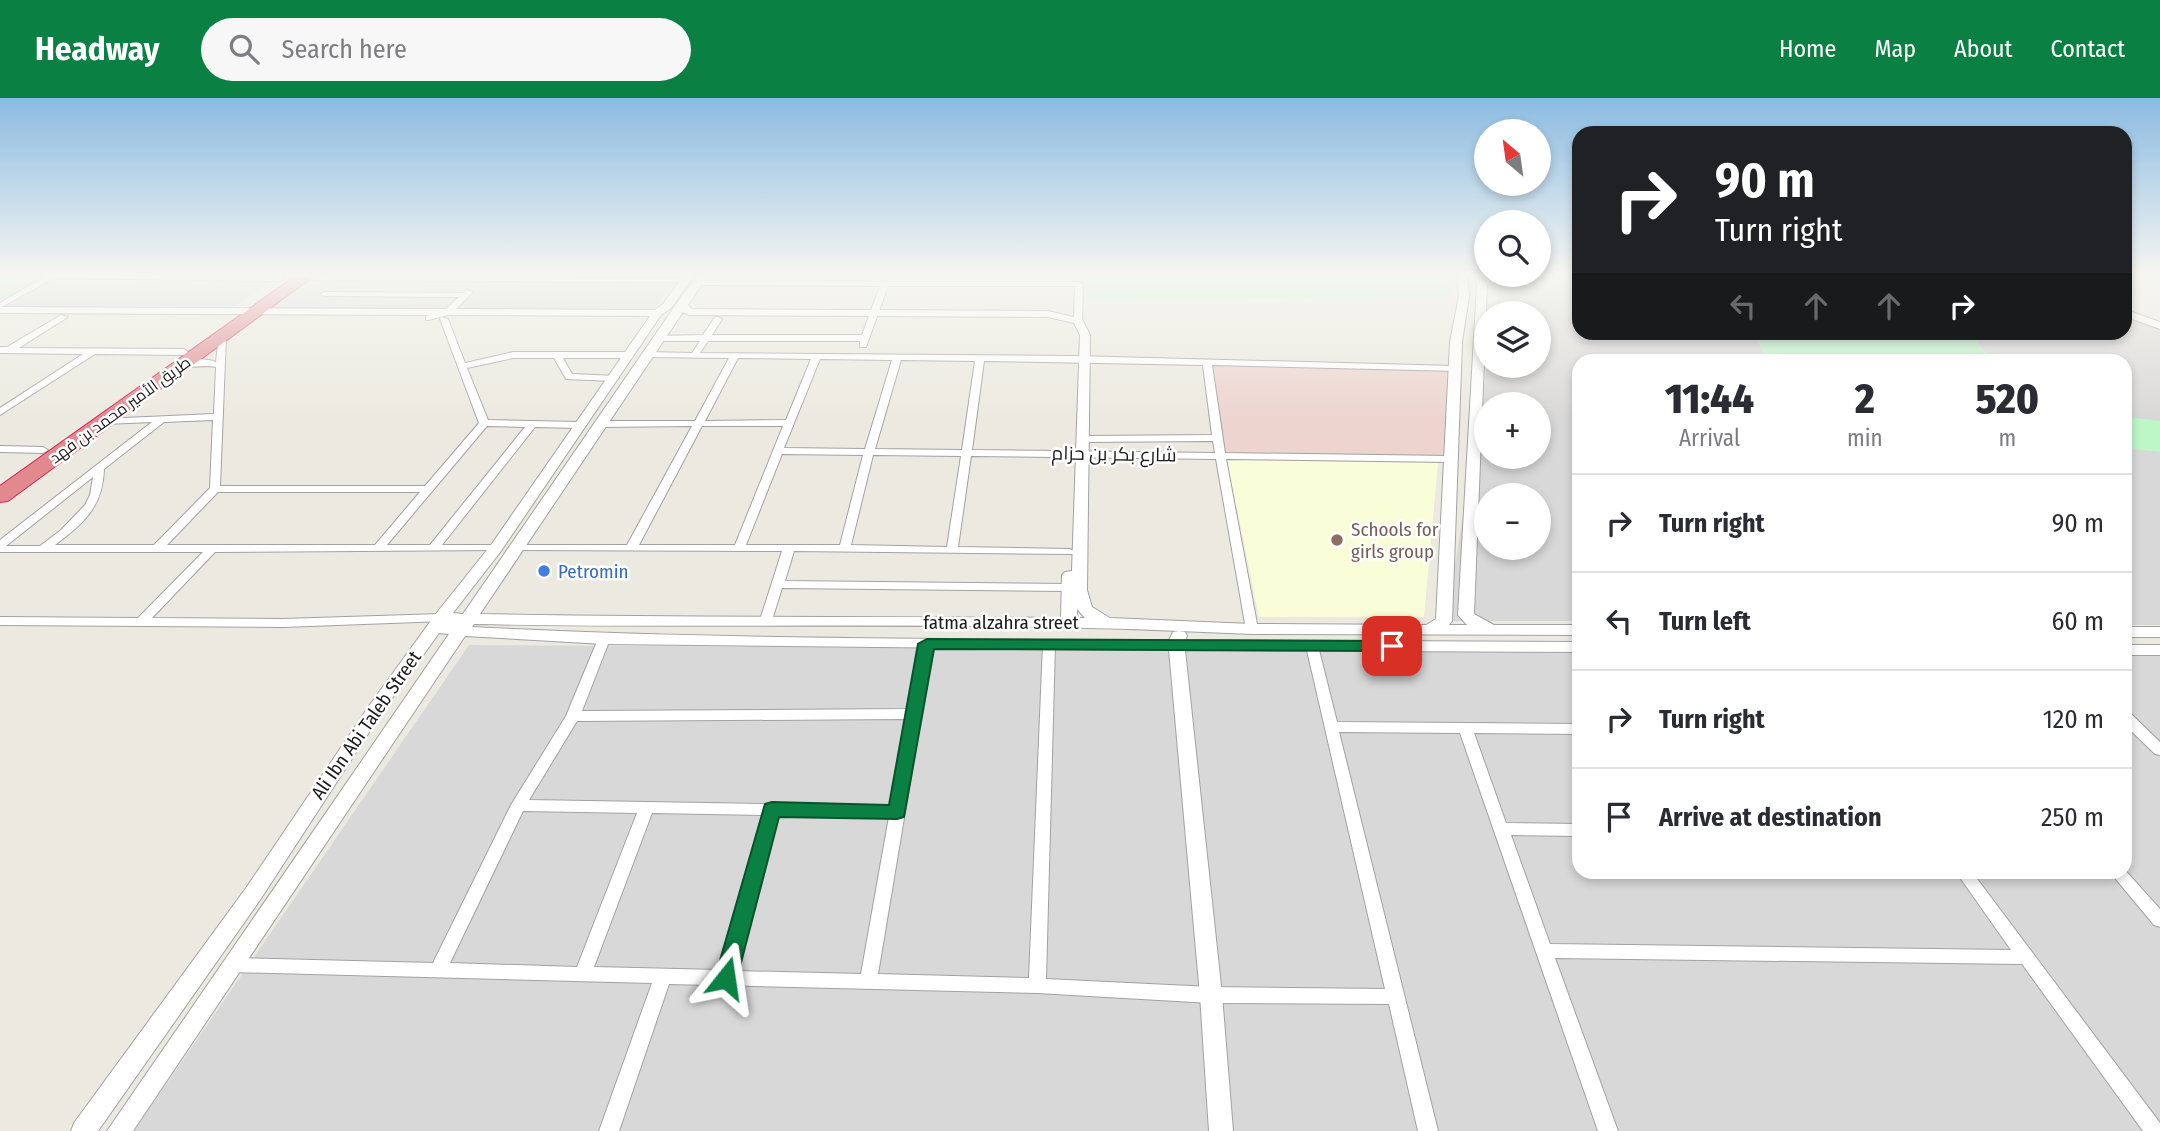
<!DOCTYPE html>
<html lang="en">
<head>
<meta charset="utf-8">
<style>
  body { margin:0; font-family:"Fira Sans Condensed",Cairo,sans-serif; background:#f7f7f7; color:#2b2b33; height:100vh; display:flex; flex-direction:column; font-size:26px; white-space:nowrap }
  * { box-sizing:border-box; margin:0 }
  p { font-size:23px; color:#7c7c81 }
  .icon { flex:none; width:38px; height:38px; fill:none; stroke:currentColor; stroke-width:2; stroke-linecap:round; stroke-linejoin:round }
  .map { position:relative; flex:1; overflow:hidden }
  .details { position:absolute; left:1572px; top:256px; width:560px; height:525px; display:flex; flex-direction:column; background:#fff; border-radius:21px; box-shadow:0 4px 10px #0003 }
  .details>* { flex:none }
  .top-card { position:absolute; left:1572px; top:28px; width:560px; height:214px; border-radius:21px; box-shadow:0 4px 10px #0003; background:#202124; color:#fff; overflow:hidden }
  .needle { width:46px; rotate:331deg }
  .tools { position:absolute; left:1474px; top:21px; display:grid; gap:14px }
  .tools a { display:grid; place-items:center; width:77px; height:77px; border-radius:50%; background:#fff; box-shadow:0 4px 10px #0003; font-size:35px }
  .pin { position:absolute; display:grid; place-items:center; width:60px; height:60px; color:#fff; margin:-30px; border-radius:14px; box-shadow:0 4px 10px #0006 }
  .me { position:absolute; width:77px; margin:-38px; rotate:15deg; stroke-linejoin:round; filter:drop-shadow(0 0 5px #0008) }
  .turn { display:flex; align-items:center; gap:24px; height:147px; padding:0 28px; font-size:32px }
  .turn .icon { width:91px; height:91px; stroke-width:2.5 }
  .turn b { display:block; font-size:49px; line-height:60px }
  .lanes { display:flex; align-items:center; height:66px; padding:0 28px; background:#0003; justify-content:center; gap:35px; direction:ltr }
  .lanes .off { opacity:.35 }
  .eta { display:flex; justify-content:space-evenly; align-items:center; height:119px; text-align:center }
  .eta b { font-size:42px; font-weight:800; line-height:49px }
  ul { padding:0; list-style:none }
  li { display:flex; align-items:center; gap:21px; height:98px; padding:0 28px; border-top:2px solid #e1e1e2 }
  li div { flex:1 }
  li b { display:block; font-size:26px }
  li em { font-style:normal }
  header { display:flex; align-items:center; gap:42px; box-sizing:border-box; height:98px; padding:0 35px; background:#0b8043; color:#fff }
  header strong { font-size:33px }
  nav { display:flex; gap:38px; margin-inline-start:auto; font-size:24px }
  .search { width:490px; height:63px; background:#f7f7f7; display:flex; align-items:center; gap:18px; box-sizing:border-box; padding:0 24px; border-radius:38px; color:#7c7c81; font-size:26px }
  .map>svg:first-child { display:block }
  .residential { fill:#d9d8d8; fill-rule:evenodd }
  .commercial { fill:#edd4cf }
  .education { fill:#f9fed8 }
  .park { fill:#bdf7c8 }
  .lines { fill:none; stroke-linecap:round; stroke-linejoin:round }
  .minor-casing { stroke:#a2a2a2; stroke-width:2 }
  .tertiary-casing { stroke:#a2a2a2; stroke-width:2 }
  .motorway-casing { stroke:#cf294f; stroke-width:2 }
  .minor { fill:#fff; fill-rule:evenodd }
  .tertiary { fill:#fff; fill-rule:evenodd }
  .motorway { fill:#e28990; fill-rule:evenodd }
  .route { fill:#0b8043; stroke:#07532c; stroke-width:2 }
  .education-dot { fill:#8d6e63; stroke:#fff; stroke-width:2.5 }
  .shop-dot { fill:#3f7fe0; stroke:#fff; stroke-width:2.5 }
  .labels { text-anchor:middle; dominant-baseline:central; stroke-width:5; stroke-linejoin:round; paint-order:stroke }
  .far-street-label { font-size:16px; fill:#1b1b1b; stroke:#fff }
  .street-label { font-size:19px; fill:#1b1b1b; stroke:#fff }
  .education-label { font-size:19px; fill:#785e54; stroke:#fff; text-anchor:start }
  .shop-label { font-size:19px; fill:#366cbe; stroke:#fff; text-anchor:start }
</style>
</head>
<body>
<header>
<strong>Headway</strong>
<div class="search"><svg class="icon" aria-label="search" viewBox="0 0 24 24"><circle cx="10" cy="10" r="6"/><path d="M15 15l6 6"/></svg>Search here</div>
<nav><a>Home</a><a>Map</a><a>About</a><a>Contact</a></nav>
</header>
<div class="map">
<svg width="2160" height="1033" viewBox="0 0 2160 1033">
  <rect width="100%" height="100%" fill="#eceae0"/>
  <g class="residential">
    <path d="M0,177h281l-47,32 -234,-1z"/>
    <path d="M317,177h364l-27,34 -383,-1z"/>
    <path d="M1496,177h82v57h546l1,-15 35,14v294h-35l-1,-265h-546v261h-132l41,-255h51v-53h-42l3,-18zM1486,306h52v53h-52zM1486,397h52v53h-52z"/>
    <path d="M469,547l1109,7v220h546l1,-216h35v475h-2026z"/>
  </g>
  <path class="commercial" d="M1207,264l248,7 -5,90 -230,-4z"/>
  <path class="education" d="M1227,362l211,3 -14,154h-165z"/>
  <g class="park">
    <path d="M0,177h45l-45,23z"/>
    <path d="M706,177h745l-2,21 -361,4 -2,-19 -377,-2z"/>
    <path d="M1754,235h217l20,27h-224z"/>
    <path d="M2124,319l36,4v31l-35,-4z"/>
  </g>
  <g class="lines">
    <defs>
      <g id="minor">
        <path d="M48,177l233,2 4,2 -4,2 -227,-3 -54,30v-5z"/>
        <path d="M300,178l385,2 4,2 -4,2 -382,-2h-3z"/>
        <path d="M694,183l385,1 4,2 -1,37 -4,2 -4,-2 1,-35h-187l-22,61h-6v-6h-152l-8,12 376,3 379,10 4,3 -1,2 -246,-6 13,88 225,3 5,3 -5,3 -224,-3 32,170 -6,4 -6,-4 -30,-170 -245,-3 -13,91 112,2 6,3 -2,2 -280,-3 -9,30 288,3 2,3 -6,4 -287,-3 -10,32 -6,4 -6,-4 22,-69 -270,-1 -2,-2 6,-3h111l65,-119 -90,1 -5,-3 5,-3h93l34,-63 -84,-1 -1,-2 4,-3 44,1 8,-12h-40l-4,-3 1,-2 46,-1 12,-18h3l4,2 -10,16h150l18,-49 -183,-1h-3zM738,260l73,1 -25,61 -81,1zM820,261l72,1 -27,89 -81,-1zM901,262l74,1 -13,89 -87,-1zM984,263l219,4 9,70 -129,1 -5,3 5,3 130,-1 2,12 -243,-3zM702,328h81l-48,119h-96zM782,356l81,1 -23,90h-94zM873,357l88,1 -14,91 -96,-2z"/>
        <path d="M466,192l7,2 -22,22 -22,6h-3v-4l19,-6 14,-13 -134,-1 -4,-2 4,-2 139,1z"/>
        <path d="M61,217l7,2 -49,31 165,1 4,3 -4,3 -89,-1 -95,61v-7l83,-54 -83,-1v-6h7z"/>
        <path d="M441,219l7,2 17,44 48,-11h116l4,3 -4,3h-66l9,16 45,2 2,2 -5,3 -48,-2 -12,-21h-41l-46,10 21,52 91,2 5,3 -5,3 -44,-1 -93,118h54l6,3 -2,2 -285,2 -63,66 131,1 158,-5 4,1 2,3 -2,3 -162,6 -283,-2v-8l138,1 65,-66h-203v-12l152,-118 -47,2 -5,-3 2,-2 112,-5 2,-47c-12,-3 -27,3 -36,-3 9,-6 26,-6 36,-2l3,-28 7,2 -6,150h205l54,-63 -39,-104zM213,322l-3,68 -56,57h-99c28,-21 48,-38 49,-76l60,-47zM487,328l38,1 -95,118h-43zM93,379l-3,18 -5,10 -24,25 -21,16h-34zM218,394h202l-45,53h-208z"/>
        <path d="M0,348l43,1 5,3 -5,3 -43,-1z"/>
        <path d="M604,537l6,4 -28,72 327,-2 12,-65 6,-4 4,1 2,3 -55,330 151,4 14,-334 6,-4 6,4 -9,335 165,8 174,2 -79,-343 6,-4 6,4 19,76 241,2v10l-104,-1 32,90 72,1v12l-67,-1 39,109 461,6 -55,-78h16l188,251v8h-17l-121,-167 -467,-6 63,173h-20l-138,-398 -121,-1 99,399h-20l-29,-127 -178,-1 -174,-10 -368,-9 -50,147h-20l53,-148 -420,-11 -6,-2 -2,-5 2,-5 6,-2 201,5 78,-158 55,-89 32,-77zM907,621l-16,87 -362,-6 48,-79zM523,713l114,2 -60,154 -127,-4zM652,715l111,2 -44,155 -125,-3zM778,717l111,2 -28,157 -125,-3z"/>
        <path d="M2124,612l5,2 31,30v13l-5,-1 -31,-30z"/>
        <path d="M2124,771l36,40v18l-6,-2 -44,-53h14z"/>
      </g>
      <g id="tertiary">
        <path d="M684,177h10l-23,33 -10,7 -160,236 -48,62 10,1 214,-311 21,-28h10l-20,30 4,4 356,2 34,8 8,16 -3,255 5,17 18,11 142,6 174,1 10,-6 14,-277 9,-46 -2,-21h10l2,21 -7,46 -10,279 -3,4h18l-9,-10 19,-330 -3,-10h10l3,10 -13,329 20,11h84v10l-326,-1 -73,-3 6,1 2,4 -2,4 393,2v10l-393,-2 37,345 11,136h-24l-9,-136 -31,-345 -565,-6 -139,-8 -332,495h-26l342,-497 -10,-1 -58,81 -121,186 -162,231h-27l3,-8 172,-235 123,-182 66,-91 56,-70 159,-229 -650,-3v-6l655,3 8,-6zM683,214l6,3 359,2 26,6 6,12 -8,236 -7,1 -3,3 -1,43c-193,-2 -387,0 -581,-4zM1077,511l8,9h-8zM474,526c235,5 470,-3 705,7l-6,1 -4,8c-232,-1 -465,-1 -697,-13z"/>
        <path d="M2124,211l36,13v7l-36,-13z"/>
        <rect x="2124" y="529" width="36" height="10"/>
        <rect x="2124" y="547" width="36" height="10"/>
      </g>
      <path id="motorway" d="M297,177h18l-307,226 -8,1v-16z"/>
    </defs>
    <use href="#minor" class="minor-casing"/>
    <use href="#tertiary" class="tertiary-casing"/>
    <use href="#motorway" class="motorway-casing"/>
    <use href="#minor" class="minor"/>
    <use href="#tertiary" class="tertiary"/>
    <use href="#motorway" class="motorway"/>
  </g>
  <linearGradient id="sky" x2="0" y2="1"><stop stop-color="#8bbbe2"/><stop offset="0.55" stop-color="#f6f6f1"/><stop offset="1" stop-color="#f6f6f1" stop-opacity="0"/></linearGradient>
  <rect width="2160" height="321" fill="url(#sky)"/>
  <path class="route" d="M927,541l465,2 8,5 -8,5 -458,-2 -30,168 -7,2 -118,-2 -42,161 -3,6 -8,3 -8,-3 -3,-6 50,-174 7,-2 117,3 29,-161z"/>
  <circle class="education-dot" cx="1337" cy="442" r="7"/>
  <circle class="shop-dot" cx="544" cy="473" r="7"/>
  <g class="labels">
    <g class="far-street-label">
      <text transform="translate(120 312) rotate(-36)">طريق الأمير محمد بن فهد</text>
    </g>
    <g class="street-label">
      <text transform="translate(1114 356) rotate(1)">شارع بكر بن حزام</text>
      <text x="1001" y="524">fatma alzahra street</text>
      <text transform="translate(366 627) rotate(-55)">Ali Ibn Abi Taleb Street</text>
    </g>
    <g class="education-label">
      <text x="1351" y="431">Schools for<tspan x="1351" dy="22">girls group</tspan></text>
    </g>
    <g class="shop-label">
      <text x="558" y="473">Petromin</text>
    </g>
  </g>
</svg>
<div class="tools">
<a><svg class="needle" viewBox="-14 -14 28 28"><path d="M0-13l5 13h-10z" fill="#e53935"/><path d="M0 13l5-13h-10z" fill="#7c7c81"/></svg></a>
<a><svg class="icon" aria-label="search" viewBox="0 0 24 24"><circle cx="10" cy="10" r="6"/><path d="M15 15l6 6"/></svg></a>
<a><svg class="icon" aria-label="layers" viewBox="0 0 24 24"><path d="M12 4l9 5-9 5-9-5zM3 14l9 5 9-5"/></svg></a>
<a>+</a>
<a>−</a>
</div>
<div class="pin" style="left:1392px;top:548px;background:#d93025"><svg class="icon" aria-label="arrive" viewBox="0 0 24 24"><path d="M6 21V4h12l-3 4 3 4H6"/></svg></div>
<svg class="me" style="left:726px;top:880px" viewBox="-20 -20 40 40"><path d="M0-17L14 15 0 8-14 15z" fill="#0b8043" stroke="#fff" stroke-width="4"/></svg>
<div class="top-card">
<div class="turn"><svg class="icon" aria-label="right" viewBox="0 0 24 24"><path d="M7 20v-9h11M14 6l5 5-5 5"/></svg><div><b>90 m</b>Turn right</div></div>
<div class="lanes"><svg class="icon off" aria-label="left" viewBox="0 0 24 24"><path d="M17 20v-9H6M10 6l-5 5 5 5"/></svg><svg class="icon off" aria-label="ahead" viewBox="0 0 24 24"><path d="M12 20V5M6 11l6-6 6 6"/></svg><svg class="icon off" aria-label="ahead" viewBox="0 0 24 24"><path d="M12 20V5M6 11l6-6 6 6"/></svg><svg class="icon" aria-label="right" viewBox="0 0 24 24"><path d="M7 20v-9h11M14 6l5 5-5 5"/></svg></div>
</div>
<section class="details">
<div class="eta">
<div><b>11:44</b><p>Arrival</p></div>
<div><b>2</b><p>min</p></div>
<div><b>520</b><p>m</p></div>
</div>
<ul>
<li><svg class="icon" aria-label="right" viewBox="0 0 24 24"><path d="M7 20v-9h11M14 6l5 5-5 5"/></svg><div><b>Turn right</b></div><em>90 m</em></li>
<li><svg class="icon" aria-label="left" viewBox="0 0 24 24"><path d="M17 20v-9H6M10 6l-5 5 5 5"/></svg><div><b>Turn left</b></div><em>60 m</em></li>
<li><svg class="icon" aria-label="right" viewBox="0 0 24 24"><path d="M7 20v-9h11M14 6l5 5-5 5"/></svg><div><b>Turn right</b></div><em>120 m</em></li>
<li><svg class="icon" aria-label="arrive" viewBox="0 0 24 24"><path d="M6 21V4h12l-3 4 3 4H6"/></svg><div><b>Arrive at destination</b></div><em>250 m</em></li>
</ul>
</section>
</div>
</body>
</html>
